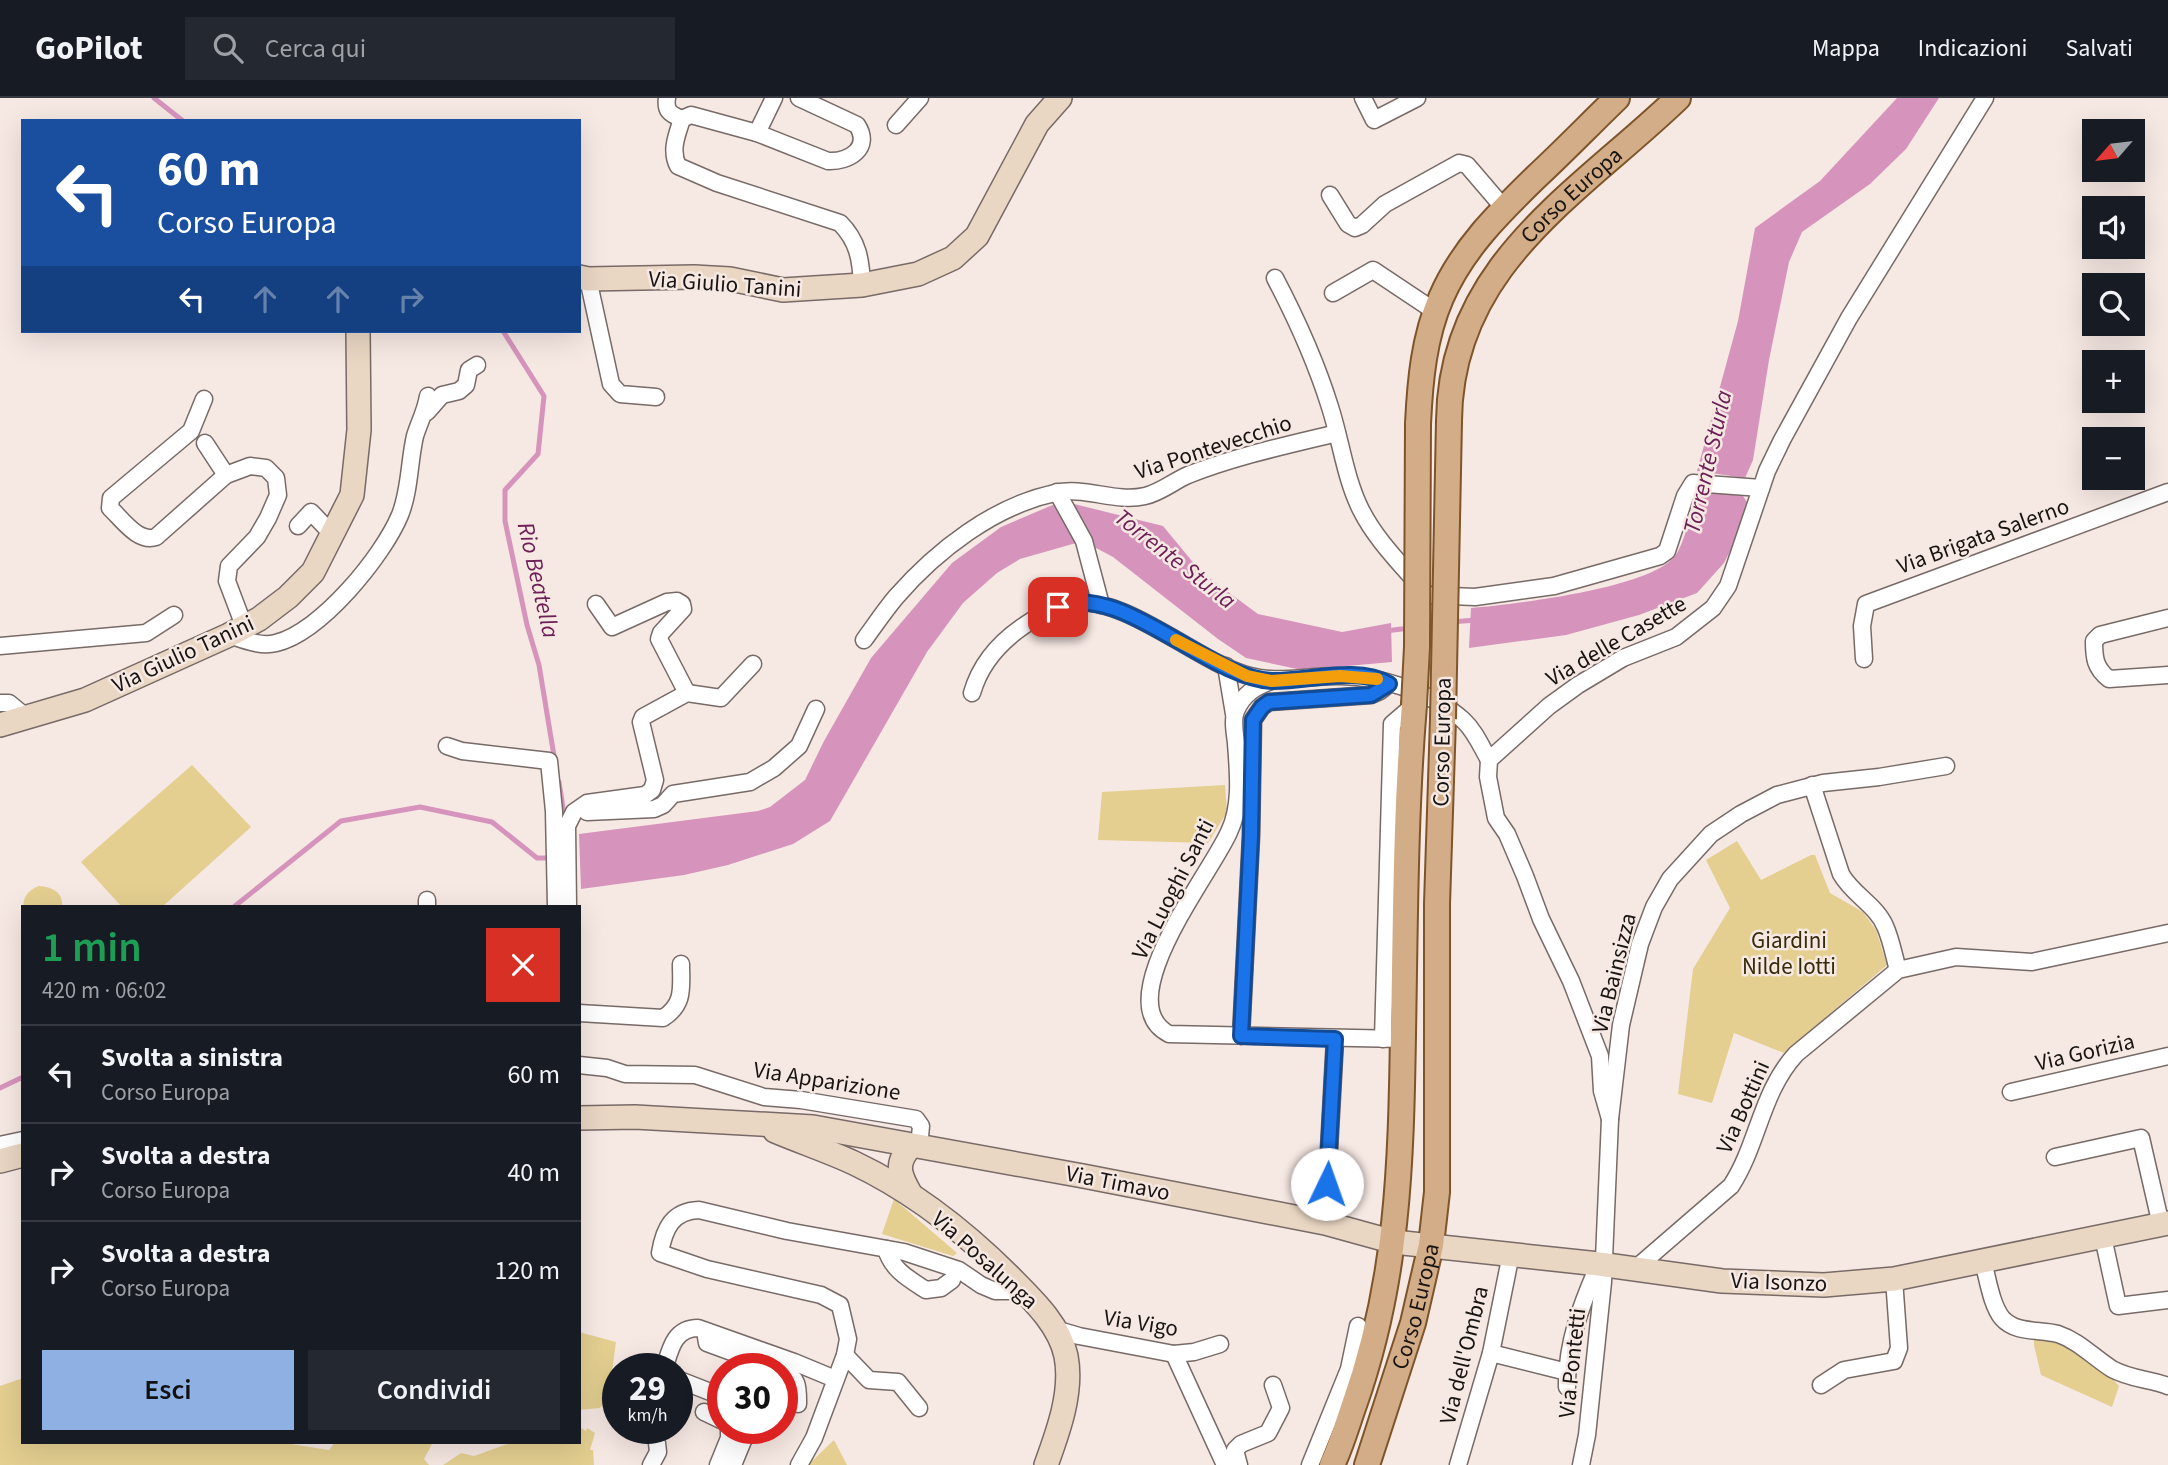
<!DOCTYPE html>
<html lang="it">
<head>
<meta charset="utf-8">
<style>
  body { margin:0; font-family:"Source Sans 3",sans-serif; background:#242831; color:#f1f3f6; height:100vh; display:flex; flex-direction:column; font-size:26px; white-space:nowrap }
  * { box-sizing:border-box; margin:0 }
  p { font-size:23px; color:#9ea1a6 }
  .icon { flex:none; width:38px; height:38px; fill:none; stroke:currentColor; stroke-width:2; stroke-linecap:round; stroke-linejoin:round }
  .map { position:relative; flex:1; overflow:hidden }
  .details { position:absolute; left:21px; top:807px; width:560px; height:539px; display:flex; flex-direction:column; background:#171b24; border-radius:0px; box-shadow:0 7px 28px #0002 }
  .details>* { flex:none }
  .hud { position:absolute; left:21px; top:21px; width:560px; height:214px; border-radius:0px; box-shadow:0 7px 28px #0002; background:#1a4fa0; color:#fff; overflow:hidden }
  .needle { width:46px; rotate:242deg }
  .controls { position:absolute; left:2082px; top:21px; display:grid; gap:14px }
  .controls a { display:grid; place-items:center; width:63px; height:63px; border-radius:0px; background:#171b24; box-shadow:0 7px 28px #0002; font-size:35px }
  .speed { position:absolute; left:602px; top:1255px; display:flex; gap:14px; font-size:35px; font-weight:700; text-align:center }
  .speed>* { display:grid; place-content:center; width:91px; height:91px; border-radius:50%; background:#171b24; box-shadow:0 7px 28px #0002; line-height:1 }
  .speed small { font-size:18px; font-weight:400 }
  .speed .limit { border:10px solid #d22; background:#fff; color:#111 }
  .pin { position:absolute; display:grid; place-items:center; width:60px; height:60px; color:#fff; margin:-30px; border-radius:14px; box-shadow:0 4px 10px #0006 }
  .me { position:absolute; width:77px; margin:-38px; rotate:3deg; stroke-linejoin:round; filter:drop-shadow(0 0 5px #0008) }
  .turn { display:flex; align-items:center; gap:24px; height:147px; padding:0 21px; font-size:32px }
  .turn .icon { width:91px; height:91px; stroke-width:2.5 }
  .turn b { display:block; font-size:49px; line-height:60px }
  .lanes { display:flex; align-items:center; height:66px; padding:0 21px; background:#0003; justify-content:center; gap:35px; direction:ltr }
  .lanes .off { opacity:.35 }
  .round { display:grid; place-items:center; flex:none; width:74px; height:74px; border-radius:0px; background:#242831 }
  .summary { display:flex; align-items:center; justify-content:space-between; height:119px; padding:0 21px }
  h1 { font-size:42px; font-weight:600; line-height:52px; color:#1e9e55 }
  .primary-button { display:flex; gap:14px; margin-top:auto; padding:14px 21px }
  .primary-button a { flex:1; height:80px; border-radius:0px; background:#8eb0e2; color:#111; font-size:28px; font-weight:600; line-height:80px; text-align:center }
  .primary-button a+a { background:#242831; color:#f1f3f6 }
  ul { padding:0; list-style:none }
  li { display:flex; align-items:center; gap:21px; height:98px; padding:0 21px; border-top:2px solid #363941 }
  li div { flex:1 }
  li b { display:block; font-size:26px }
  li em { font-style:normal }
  header { display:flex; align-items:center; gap:42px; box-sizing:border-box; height:98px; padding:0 35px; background:#171b24; border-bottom:2px solid #363941 }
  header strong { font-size:33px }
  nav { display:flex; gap:38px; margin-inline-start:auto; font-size:24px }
  .search { width:490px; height:63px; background:#242831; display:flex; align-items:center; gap:18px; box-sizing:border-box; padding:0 24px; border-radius:0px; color:#9ea1a6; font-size:26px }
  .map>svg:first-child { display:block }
  .green { fill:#e4cf90 }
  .water { fill:#d694bd }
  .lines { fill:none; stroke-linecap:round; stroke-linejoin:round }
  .stream { stroke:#d694bd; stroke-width:5 }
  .street-casing { stroke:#776a67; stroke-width:19 }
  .secondary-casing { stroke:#776a67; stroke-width:26 }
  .primary-casing { stroke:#7e542a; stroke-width:28 }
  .street { stroke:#fff; stroke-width:16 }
  .secondary { stroke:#e9d6c3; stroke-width:23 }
  .primary { stroke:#d3ad87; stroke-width:24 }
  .primary-bridge-casing { stroke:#7e542a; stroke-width:28; stroke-linecap:butt }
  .primary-bridge { stroke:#d3ad87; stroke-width:24 }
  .route-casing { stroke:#114b97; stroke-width:18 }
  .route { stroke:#1a73e8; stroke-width:12 }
  .slow { stroke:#f59e0b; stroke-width:12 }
  .labels { text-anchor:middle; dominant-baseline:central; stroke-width:5; stroke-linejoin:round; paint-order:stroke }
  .street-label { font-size:23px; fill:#181412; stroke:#f6e8e3 }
  .park-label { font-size:23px; fill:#352b09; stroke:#f6e8e3 }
  .water-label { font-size:24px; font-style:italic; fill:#6d2056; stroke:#f6e8e3 }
</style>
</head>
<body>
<header>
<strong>GoPilot</strong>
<div class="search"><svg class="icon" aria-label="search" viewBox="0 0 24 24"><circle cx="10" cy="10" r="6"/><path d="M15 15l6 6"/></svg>Cerca qui</div>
<nav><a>Mappa</a><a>Indicazioni</a><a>Salvati</a></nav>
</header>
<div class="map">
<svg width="2168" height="1367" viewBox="0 0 2168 1367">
  <rect width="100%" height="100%" fill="#f6e8e3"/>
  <g class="green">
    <path d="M192,667l59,62 -88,79h-42l-40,-44z"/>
    <path d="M1225,687l2,27 -19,31 -110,-3 4,-48z"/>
    <path d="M1737,743l24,39 50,-25h4l15,38 33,19 13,18 11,35 -103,88 -50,-20 -22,70 -34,-9 15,-125 37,-61 -24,-48z"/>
    <path d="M39,788c13,1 24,6 23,20h-39c1,-11 6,-16 16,-20z"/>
    <path d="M894,1101l63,54 -4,3 -71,-22z"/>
    <path d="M579,1234l37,10 -7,52 -9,14 -21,2z"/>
    <path d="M2034,1238c37,11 59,21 85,50l-7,21 -71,-32 -7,-30z"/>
    <path d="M23,1280v64h255l51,8 6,-8h98l-9,17 5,6h-429v-79z"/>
    <path d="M581,1330l5,3 1,-3 8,5 -5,17h3l1,15h-151l18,-12 13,3 39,-14h66z"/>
    <path d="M834,1342l13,25h-39z"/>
  </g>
  <g class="water">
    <path d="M1897,0h42l-33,51 -36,35 -68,48 -13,30 -20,98 -16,100 -8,18 -48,-7 41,-150 17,-93 65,-47z"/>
    <path d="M1698,393l45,5 4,6 -8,32 -15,29 -27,30 -58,22 -73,20 -97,13 2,-40c43,-4 178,-19 204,-52 9,-11 18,-50 23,-65z"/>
    <path d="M1062,403l101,25 38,46 57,42 84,18 49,-9 1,39 -90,8 -56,-12 -28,-19 -105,-82 -30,-16 -63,18 -23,14 -34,30 -36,49 -97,169 -37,23 -65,21 -44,10 -103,14 -2,-55 179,-23 12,-4 35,-27 19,-39 47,-83 81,-95 49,-36z"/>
  </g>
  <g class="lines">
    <g class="stream">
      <path d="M154,0l29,23"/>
      <path d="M503,233l41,65 -6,58 -33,36v31l22,104 12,40 16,97"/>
      <path d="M1451,524l25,-2"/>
      <path d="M1385,533l25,-3"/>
      <path d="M559,684l6,39"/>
      <path d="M235,808l106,-85 79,-14 72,15 45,36h17"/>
      <path d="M0,990l23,-11"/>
    </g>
    <defs>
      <g id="street">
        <path d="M667,0c-2,13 3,16 15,21"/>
        <path d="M799,0l58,27c15,23 -8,37 -29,36l-71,-28 -66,-18 -9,4c-5,16 -12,31 -4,47l39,17 123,40c18,18 21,37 22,62"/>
        <path d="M1363,0l11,22 43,-22"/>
        <path d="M896,27l24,-27"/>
        <path d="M757,35l17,-35"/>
        <path d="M1330,97l18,29 7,4 7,-3 23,-21 74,-41 8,2 36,42"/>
        <path d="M1275,180c22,42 41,84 55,129 11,34 15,71 31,103 16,32 44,58 66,85l48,2 79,-11 106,-30 7,-5 18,-55 8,-13 68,5"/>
        <path d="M588,181l23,105 9,10 36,3"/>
        <path d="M1333,195l40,-23 63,42"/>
        <path d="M204,301l-13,32 -80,67 -1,10c12,11 28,35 46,29l70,-62 24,-9 16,2 10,10 2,17 -10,23 -11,19 -28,29 -2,15 17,45"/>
        <path d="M427,314l15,-17 17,-4 7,-6 3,-15 8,-5"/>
        <path d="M205,345l21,32"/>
        <path d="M1057,394l27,49 17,64"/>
        <path d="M298,428l13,-14 22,23"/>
        <path d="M596,506l16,23 55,-25 10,-1 5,3 1,5 -22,24 -2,6 28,54"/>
        <path d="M2168,520l-68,17 -6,6c0,17 1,27 15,38l59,-4"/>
        <path d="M229,537c15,5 32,12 47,8 45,-11 107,-87 124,-128 10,-25 9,-53 15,-79 4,-13 11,-26 13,-40"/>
        <path d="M864,542c11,-15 21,-30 32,-43 41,-47 98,-91 159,-104 30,-7 60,10 90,3 15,-3 29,-15 43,-21 48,-19 100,-30 149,-42"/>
        <path d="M0,548l146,-13 28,-18"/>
        <path d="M1864,561l-2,-33 4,-22 302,-112"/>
        <path d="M1226,568l8,48"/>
        <path d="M1271,583c-16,6 -28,13 -35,30 -4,9 -1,22 0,32 2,29 6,62 -7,89 -17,40 -122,170 -60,202l234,5"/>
        <path d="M972,595c8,-28 27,-50 50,-66 13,-9 32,-21 48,-24 56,-9 126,59 180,73 30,8 60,-1 90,0 40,0 92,16 123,44 12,11 18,26 26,40"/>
        <path d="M0,605h9l17,14"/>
        <path d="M447,648l15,5 87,10 5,50 2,95"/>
        <path d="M1812,687l29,89c11,20 35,31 44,52 6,13 9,30 13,44"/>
        <path d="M587,714l67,-3 9,-4 10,-11 77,-12 24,-14 25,-22 17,-37"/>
        <path d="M427,808v-6"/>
        <path d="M568,808l-1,-80 7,-14 13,-9 58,-8 7,-5 3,-10 -14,-58 2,-5 44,-24 34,5 32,-34"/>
        <path d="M579,915l84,5c22,-14 18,-31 18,-54"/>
        <path d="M1241,938l10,-200 2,-116 9,-13 7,-5 102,-7 9,-4 9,-7"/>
        <path d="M1383,941l9,-315 22,-19"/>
        <path d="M579,967l28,3 18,6 70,1 69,22 37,3 115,19 5,7 -2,21"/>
        <path d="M2011,994l157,-36"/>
        <path d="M1610,1021l-8,-28 -2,-35 -29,-75 -30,-62 -16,-43 -18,-42 -11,-16 -8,-41 1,-17 60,-54 29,-21 45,-27 53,-21 37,-29 15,-22 39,-115 15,-31 67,-122 136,-220"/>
        <path d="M0,1047l23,-5"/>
        <path d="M2055,1059l86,-19 20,87"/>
        <path d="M1325,1125l10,-184"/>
        <path d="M2103,1139l15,69 50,-6"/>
        <path d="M886,1151c6,21 23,30 40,41l15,-2 11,-8"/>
        <path d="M1983,1164c5,17 8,42 19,56 14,16 38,11 56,16 21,7 35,23 54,35 18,10 37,10 56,17"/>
        <path d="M1635,1171l96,-83c27,-41 30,-94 65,-132l102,-84 58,-13 76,5 136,-29"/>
        <path d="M1055,1231l24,7 95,18 20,-2 26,-8"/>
        <path d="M705,1233l2,12 68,25"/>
        <path d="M1491,1255l76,19"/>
        <path d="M1174,1256l51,111"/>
        <path d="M845,1257l24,25 29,2 21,26"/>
        <path d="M668,1270l-2,-5c5,-17 10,-35 32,-35l96,34 41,17"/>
        <path d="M782,1273c17,6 16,17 16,33"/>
        <path d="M677,1281l46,18"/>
        <path d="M1821,1287l23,-15 50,-9 5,-13 -5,-69"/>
        <path d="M1567,1289c-1,-44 15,-84 32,-123"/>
        <path d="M704,1314l19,9"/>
        <path d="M651,1367l7,-13 -1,-9"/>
        <path d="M718,1367l11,-27v-10"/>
        <path d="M733,1367l12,-29v-8"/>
        <path d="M799,1367l15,-27 31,-83 3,-16 -8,-34 -19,-10 -114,-26 -47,-16c4,-24 12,-42 39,-43l88,21 117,21 55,18 22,15 14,6h29"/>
        <path d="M1239,1367l-4,-15 6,-6 27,-11 13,-25 -8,-23"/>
        <path d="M1310,1367l39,-96 9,-43"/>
        <path d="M1458,1367l33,-112 20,-99"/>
        <path d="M1581,1367l6,-30 16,-153 7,-163 11,-94 19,-81 14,-37 16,-28 41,-45 30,-20 36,-19 46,-12 56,-6 67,-11"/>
      </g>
      <g id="secondary">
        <path d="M579,179l9,2 106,-2 36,2 53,11 79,-5 56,-11 35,-16 24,-22 60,-112 23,-26"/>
        <path d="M0,627l85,-25 144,-65 30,-16 29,-22 25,-25 39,-77 7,-65 -1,-99"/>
        <path d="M579,1020l56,-1 178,10 270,49 242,47 69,19 205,22 123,17 102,4 70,-6 274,-56"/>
        <path d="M775,1033c26,11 53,20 79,32 61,29 115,72 162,120 20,20 44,44 50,73 7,36 -8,76 -20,109"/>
        <path d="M0,1063l23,-6"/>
        <path d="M911,1097c-11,-19 -17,-31 0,-49"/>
      </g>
      <g id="primary">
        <path id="s1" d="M1449,323c1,-156 129,-227 229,-323"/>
        <path d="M1418,326c2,-43 6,-87 23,-126 21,-49 58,-85 95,-121 28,-26 54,-53 81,-79"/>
        <path d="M1332,1367c9,-19 15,-40 22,-60 44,-124 47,-241 49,-371 2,-110 2,-220 11,-329"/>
        <path id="s2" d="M1367,1367l46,-142 18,-78 6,-53v-288l6,-185"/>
      </g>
    </defs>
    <use href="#street" class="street-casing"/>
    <use href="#secondary" class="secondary-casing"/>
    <use href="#primary" class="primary-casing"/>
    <use href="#street" class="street"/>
    <use href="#secondary" class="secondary"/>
    <use href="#primary" class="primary"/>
    <defs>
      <g id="primary-bridge">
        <path d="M1414,607l3,-58 1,-223"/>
        <path d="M1443,621l6,-298"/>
      </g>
    </defs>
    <use href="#primary-bridge" class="primary-bridge-casing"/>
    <use href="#primary-bridge" class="primary-bridge"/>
  </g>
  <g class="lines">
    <defs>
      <path id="route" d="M1058,509c61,-27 150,71 214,74 35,1 85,-16 117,3l-18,11 -102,7 -7,5 -9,13 -2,116 -10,200 94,3 -8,145"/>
    </defs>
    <use href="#route" class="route-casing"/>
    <use href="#route" class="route"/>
    <path class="slow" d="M1176,542l71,36 24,5 69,-5 37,3"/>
  </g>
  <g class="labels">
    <g class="street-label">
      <text stroke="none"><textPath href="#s1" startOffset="266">Corso Europa</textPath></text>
      <text transform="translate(725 186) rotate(4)">Via Giulio Tanini</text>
      <text transform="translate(1213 349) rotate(-18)">Via Pontevecchio</text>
      <text transform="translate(1983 438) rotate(-20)">Via Brigata Salerno</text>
      <text transform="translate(1616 543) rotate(-30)">Via delle Casette</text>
      <text transform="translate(183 556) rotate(-25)">Via Giulio Tanini</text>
      <text transform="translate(1442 644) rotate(-89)">Corso Europa</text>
      <text transform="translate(1173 791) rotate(-63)">Via Luoghi Santi</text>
      <text transform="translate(1614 875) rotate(-76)">Via Bainsizza</text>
      <text transform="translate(2085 954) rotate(-13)">Via Gorizia</text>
      <text transform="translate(827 983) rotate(9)">Via Apparizione</text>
      <text transform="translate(1743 1009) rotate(-66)">Via Bottini</text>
      <text transform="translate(1118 1085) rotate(11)">Via Timavo</text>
      <text transform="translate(985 1162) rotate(42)">Via Posalunga</text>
      <text transform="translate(1779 1184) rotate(2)">Via Isonzo</text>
      <text stroke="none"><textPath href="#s2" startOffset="166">Corso Europa</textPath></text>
      <text transform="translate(1141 1225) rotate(9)">Via Vigo</text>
      <text transform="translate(1464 1257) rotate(-76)">Via dell'Ombra</text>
      <text transform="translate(1572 1265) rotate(-84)">Via Pontetti</text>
    </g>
    <g class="park-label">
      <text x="1789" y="842">Giardini<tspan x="1789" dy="26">Nilde Iotti</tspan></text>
    </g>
    <g class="water-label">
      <text transform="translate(1708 364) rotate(-77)">Torrente Sturla</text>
      <text transform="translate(1175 461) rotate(38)">Torrente Sturla</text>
      <text transform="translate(538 482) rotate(77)">Rio Beatella</text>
    </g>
  </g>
</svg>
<div class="controls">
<a><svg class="needle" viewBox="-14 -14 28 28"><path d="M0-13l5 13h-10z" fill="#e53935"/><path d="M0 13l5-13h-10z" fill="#9ea1a6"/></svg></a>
<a><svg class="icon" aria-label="sound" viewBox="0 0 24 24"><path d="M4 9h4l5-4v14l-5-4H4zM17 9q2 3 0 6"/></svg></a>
<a><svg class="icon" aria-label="search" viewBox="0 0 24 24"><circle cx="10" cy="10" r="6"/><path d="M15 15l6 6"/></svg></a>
<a>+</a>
<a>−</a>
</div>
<div class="speed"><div>29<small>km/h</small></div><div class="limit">30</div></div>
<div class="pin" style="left:1058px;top:509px;background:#d93025"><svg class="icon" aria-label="arrive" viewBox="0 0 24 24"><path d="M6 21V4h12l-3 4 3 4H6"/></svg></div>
<svg class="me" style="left:1327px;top:1086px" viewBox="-20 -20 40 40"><circle r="19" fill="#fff"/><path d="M0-13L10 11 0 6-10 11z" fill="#1a73e8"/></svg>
<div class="hud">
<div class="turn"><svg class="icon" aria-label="left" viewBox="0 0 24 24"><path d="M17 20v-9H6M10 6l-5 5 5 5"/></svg><div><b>60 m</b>Corso Europa</div></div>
<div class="lanes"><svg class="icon" aria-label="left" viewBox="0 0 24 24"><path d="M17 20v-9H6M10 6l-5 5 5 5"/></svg><svg class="icon off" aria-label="ahead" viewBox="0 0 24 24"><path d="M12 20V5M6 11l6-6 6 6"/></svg><svg class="icon off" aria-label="ahead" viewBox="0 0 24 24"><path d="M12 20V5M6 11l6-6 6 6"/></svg><svg class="icon off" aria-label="right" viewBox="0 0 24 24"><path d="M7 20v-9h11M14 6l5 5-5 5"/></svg></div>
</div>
<section class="details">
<div class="summary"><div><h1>1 min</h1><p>420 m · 06:02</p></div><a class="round" style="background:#d93025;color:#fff"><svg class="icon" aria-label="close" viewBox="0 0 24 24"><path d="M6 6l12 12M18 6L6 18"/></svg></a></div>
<ul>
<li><svg class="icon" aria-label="left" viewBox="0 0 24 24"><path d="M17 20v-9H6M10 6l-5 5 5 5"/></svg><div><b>Svolta a sinistra</b><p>Corso Europa</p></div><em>60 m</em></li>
<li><svg class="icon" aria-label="right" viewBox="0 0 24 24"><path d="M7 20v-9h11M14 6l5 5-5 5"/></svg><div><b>Svolta a destra</b><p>Corso Europa</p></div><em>40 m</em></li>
<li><svg class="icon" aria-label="right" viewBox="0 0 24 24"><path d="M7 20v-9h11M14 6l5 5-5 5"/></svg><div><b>Svolta a destra</b><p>Corso Europa</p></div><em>120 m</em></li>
</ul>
<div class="primary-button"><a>Esci</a><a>Condividi</a></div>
</section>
</div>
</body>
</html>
